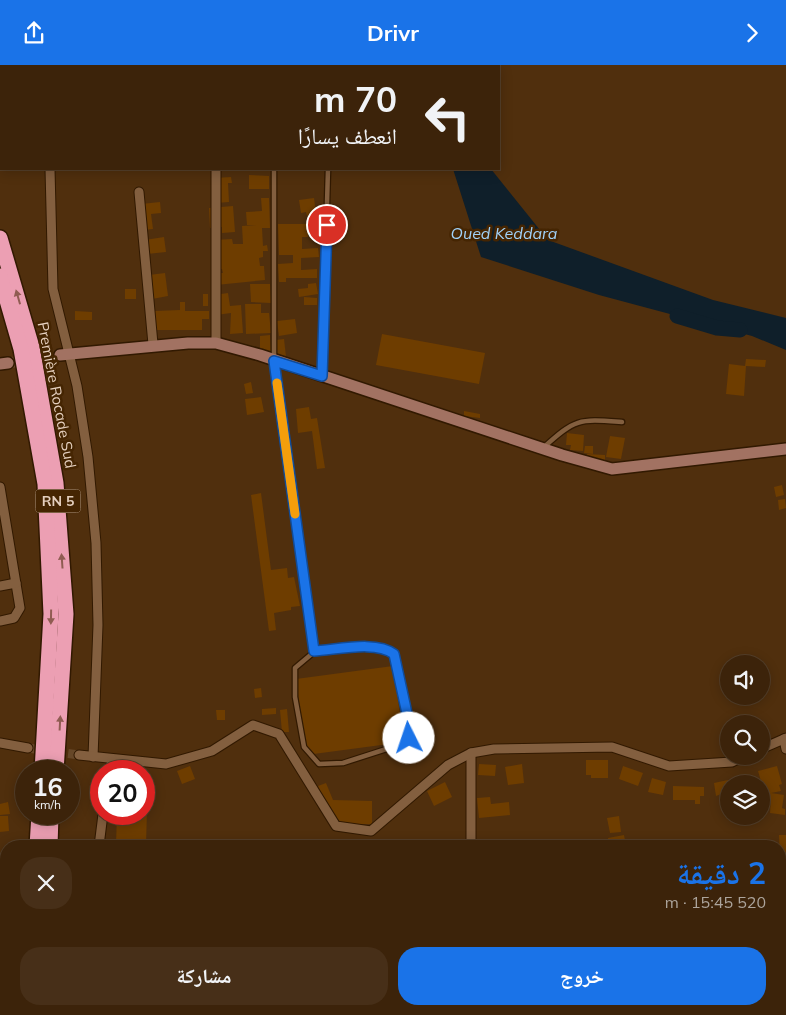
<!DOCTYPE html>
<html lang="ar">
<head>
<meta charset="utf-8">
<style>
  body { margin:0; font-family:Mulish,"Noto Naskh Arabic",sans-serif; background:#472f18; color:#f1f3f6; direction:rtl; height:100vh; display:flex; flex-direction:column; font-size:19px; white-space:nowrap }
  * { box-sizing:border-box; margin:0 }
  p { font-size:16px; color:#aca49c }
  .icon { flex:none; width:28px; height:28px; fill:none; stroke:currentColor; stroke-width:2; stroke-linecap:round; stroke-linejoin:round }
  .map { position:relative; flex:1; overflow:hidden; direction:ltr }
  .side { position:absolute; left:0px; top:775px; width:786px; height:175px; display:flex; flex-direction:column; background:#3c230a; border-radius:20px 20px 0 0; box-shadow:0 2px 12px #0003,0 0 0 1px #55402b; direction:rtl }
  .side>* { flex:none }
  .guide { position:absolute; left:0px; top:0px; width:500px; height:105px; box-shadow:0 2px 12px #0003,0 0 0 1px #55402b; direction:rtl; background:#3c230a; color:#f1f3f6; overflow:hidden }
  .buttons { position:absolute; left:720px; top:590px; display:grid; gap:10px }
  .buttons a { display:grid; place-items:center; width:50px; height:50px; border-radius:50%; background:#3c230a; box-shadow:0 2px 12px #0003,0 0 0 1px #55402b; font-size:25px }
  .speed { position:absolute; left:15px; top:695px; display:flex; gap:10px; font-size:25px; font-weight:700; text-align:center }
  .speed>* { display:grid; place-content:center; width:65px; height:65px; border-radius:50%; background:#3c230a; box-shadow:0 2px 12px #0003,0 0 0 1px #55402b; line-height:1 }
  .speed small { font-size:12px; font-weight:400 }
  .speed .limit { border:8px solid #d22; background:#fff; color:#111 }
  .pin { position:absolute; display:grid; place-items:center; width:42px; height:42px; color:#fff; margin:-21px; border:2px solid #fff; border-radius:50%; box-shadow:0 1px 5px #0007 }
  .me { position:absolute; width:55px; margin:-28px; rotate:356deg; stroke-linejoin:round; filter:drop-shadow(0 0 4px #0008) }
  .turn { display:flex; align-items:center; gap:18px; height:105px; padding:0 20px; font-size:22px }
  .turn .icon { width:65px; height:65px; stroke-width:2.5 }
  .turn b { display:block; font-size:35px; line-height:42px }
  .round { display:grid; place-items:center; flex:none; width:52px; height:52px; border-radius:20px; background:#472f18 }
  .overview { display:flex; align-items:center; justify-content:space-between; height:85px; padding:0 20px }
  h1 { font-size:30px; font-weight:700; line-height:38px; color:#1a73e8 }
  .button { display:flex; gap:10px; margin-top:auto; padding:10px 20px }
  .button a { flex:1; height:58px; border-radius:20px; background:#1a73e8; color:#fff; font-size:20px; font-weight:700; line-height:58px; text-align:center }
  .button a+a { background:#472f18; color:#f1f3f6 }
  header { display:flex; justify-content:space-between; align-items:center; height:65px; padding:0 20px; background:#1a73e8; color:#fff; font-size:22px; font-weight:700 }
  .map>svg:first-child { display:block }
  .water { fill:#0f1f2a }
  .lines { fill:none; stroke-linecap:round; stroke-linejoin:round }
  .river { stroke:#0f1f2a; stroke-width:15 }
  .building { fill:#6e3d00 }
  .minor-tunnel { stroke:#664728; stroke-width:9; stroke-dasharray:9 4.5; stroke-linecap:butt }
  .secondary-tunnel { stroke:#664728; stroke-width:11; stroke-dasharray:11 5.5; stroke-linecap:butt }
  .service-casing { stroke:#311901; stroke-width:7 }
  .minor-casing { stroke:#311901; stroke-width:11 }
  .secondary-casing { stroke:#311901; stroke-width:14 }
  .motorway-casing { stroke:#311901; stroke-width:18 }
  .service { stroke:#835f3f; stroke-width:4.5 }
  .minor { stroke:#835f3f; stroke-width:9 }
  .secondary { stroke:#a27262; stroke-width:11 }
  .motorway { stroke:#ec9fb3; stroke-width:15 }
  .oneway { fill:#905c52 }
  .route-casing { stroke:#114b97; stroke-width:12 }
  .route { stroke:#1a73e8; stroke-width:9 }
  .slow { stroke:#f59e0b; stroke-width:9 }
  .labels { text-anchor:middle; dominant-baseline:central; stroke-width:5; stroke-linejoin:round; paint-order:stroke }
  .shield { fill:#452502; stroke:#b49c86; stroke-width:1 }
  .shield-label { font-size:14px; font-weight:bold; fill:#e4cfbe }
  .street-label { font-size:15px; fill:#e4cfbe; stroke:#452502 }
  .water-label { font-size:16px; font-style:italic; fill:#a1d2f9; stroke:#452502 }
</style>
</head>
<body>
<header><svg class="icon" aria-label="forward" viewBox="0 0 24 24"><path d="M9 5l7 7-7 7"/></svg>Drivr<svg class="icon" aria-label="share" viewBox="0 0 24 24"><path d="M12 15V3M7 8l5-5 5 5M5 13v7h14v-7"/></svg></header>
<div class="map">
<svg width="786" height="950" viewBox="0 0 786 950">
  <rect width="100%" height="100%" fill="#502f0d"/>
  <g class="water">
    <path d="M0,0h165l-164,1v37z"/>
    <path d="M453,104h38l57,71 165,60 73,18v32l-34,-14 -153,-41 -118,-38z"/>
  </g>
  <g class="lines">
    <path class="river" d="M677,251l40,12 23,2"/>
  </g>
  <g class="building">
    <path d="M249,110l20,1v13h-20z"/>
    <path d="M231,112l1,6h-4l1,19 -13,1 -1,-25z"/>
    <path d="M261,133h8l1,30h-8l1,18 4,-1 1,6h-5v6l-4,1 1,8h4l1,14 -49,5 -1,-12h8l-1,-4h-6l-1,-29 17,-1 1,5h10l-1,-18 14,-1h-9l-1,-13 16,-1z"/>
    <path d="M314,133l2,16 -9,2 -1,-4 -5,1 -2,-13z"/>
    <path d="M160,137l1,11 -10,1 2,15 -9,1 -3,-26z"/>
    <path d="M233,141l2,26 -13,1v-6l-12,1 -1,-20z"/>
    <path d="M278,159h30v13h-6v12l16,-1 1,9 -18,1v12l16,-1v9h-31v4h-7l-1,-18 15,-1v-8h-14z"/>
    <path d="M164,172l2,15 -19,2 -2,-14z"/>
    <path d="M165,208l3,23 -16,3 -3,-24z"/>
    <path d="M316,218l2,11 -19,3 -1,-8 10,-1v-4z"/>
    <path d="M250,219h20l1,19 -20,-1z"/>
    <rect x="125" y="224" width="11" height="10"/>
    <path d="M228,228l2,13 11,-1 2,28 -13,1 1,-21 -15,2 -2,-20z"/>
    <rect x="203" y="229" width="5" height="12"/>
    <path d="M304,232l13,1v7h-13z"/>
    <path d="M180,237h5v9h24v8h-7v11h-47v-19l25,-1z"/>
    <path d="M245,239h16v9h8l2,20 -25,1z"/>
    <path d="M75,246l17,1v8h-17z"/>
    <path d="M295,254l2,14 -18,3 -2,-15z"/>
    <path d="M382,269l103,19 -6,31 -103,-19z"/>
    <path d="M270,270l1,18 -11,1v-18z"/>
    <path d="M284,274l2,18 -9,1 -1,-18z"/>
    <path d="M746,294l20,1 -1,7 -19,-1 -2,30 -18,-2 3,-30 16,2z"/>
    <path d="M251,317l2,11 -7,1 -2,-10z"/>
    <path d="M261,332l3,15 -17,3 -2,-16z"/>
    <path d="M309,342l2,12 6,-1 8,50 -8,1 -5,-38 -14,2 -2,-24z"/>
    <path d="M464,346l16,3v4l-16,-2z"/>
    <path d="M567,368l17,2 -1,16 -13,-1 1,-5h-5z"/>
    <path d="M610,371l15,2 -4,21 -15,-2z"/>
    <path d="M585,381h8v8l-9,-1z"/>
    <path d="M587,389l18,1v10h-18z"/>
    <path d="M782,420l2,10 -8,2 -2,-10z"/>
    <path d="M261,428l10,77 16,-2 1,10 6,-1 6,29 -9,1v3l-17,3 2,17 -7,1 -18,-136z"/>
    <path d="M785,434l1,9 -7,2 -1,-10z"/>
    <path d="M393,601l11,76 -98,13 -10,-76z"/>
    <path d="M261,623l1,9 -7,1 -1,-9z"/>
    <path d="M276,643v6l-14,1v-6z"/>
    <path d="M287,644l2,23h-7l-2,-22z"/>
    <path d="M216,645h9v10h-8z"/>
    <path d="M586,695h22v18h-17v-3h-5z"/>
    <path d="M479,699l17,1 -1,11 -17,-1z"/>
    <path d="M522,699l2,19 -16,2 -3,-18z"/>
    <path d="M190,701l5,13 -13,5 -5,-13z"/>
    <path d="M623,701l20,7 -5,13 -19,-7z"/>
    <path d="M777,701l5,18 -3,1 2,6 -10,2 13,2 -2,13 3,1v6l-15,-2 1,-13h-2v-6l-4,1 -7,-24z"/>
    <path d="M144,712h4l-2,68 -30,-1 1,-30h27z"/>
    <path d="M652,713l14,4 -3,13 -15,-3z"/>
    <path d="M728,715l1,11 -13,5 -2,-13z"/>
    <path d="M445,717l7,15 -18,9 -7,-15z"/>
    <path d="M326,718l7,17 39,1v23h-36v8l-18,-46z"/>
    <path d="M673,721l31,1v9h-4v8h-5v-4h-22z"/>
    <path d="M490,732l1,7 18,-2 1,13 -31,3 -2,-20z"/>
    <path d="M8,737l2,12 -10,1v-11z"/>
    <path d="M0,751h8l1,15 -9,1z"/>
    <path d="M619,751l2,16 -11,1 -3,-15z"/>
    <path d="M624,770l2,11h-17l-1,-8z"/>
    <path d="M779,770h7v25l-6,-1z"/>
    <path d="M786,797v21h-6v-20z"/>
    <path d="M786,840v18l-6,1v-18z"/>
    <path d="M786,882v22h-4l-2,-21z"/>
    <path d="M0,889h4l2,13v13l-6,1z"/>
  </g>
  <g class="lines">
    <path class="minor-tunnel" d="M28,683l51,7"/>
    <path class="secondary-tunnel" d="M8,298l52,-8"/>
    <defs>
      <g id="service">
        <path d="M274,104v192l40,291"/>
        <path d="M322,310l6,-206"/>
        <path d="M543,383c33,-30 36,-29 79,-26"/>
        <path d="M375,581l13,3 6,5 14,64 1,20 -7,6 -59,19 -24,1 -15,-17 -9,-50v-29l19,-16z"/>
      </g>
      <g id="minor">
        <path d="M219,1v-1"/>
        <path d="M50,104l3,120 24,97 11,71 8,86 2,82 -5,132"/>
        <path d="M139,127l14,152"/>
        <path d="M216,278v-174"/>
        <path d="M0,422l20,121 -6,10 -14,3"/>
        <path d="M0,521l16,-3"/>
        <path d="M784,674l2,10"/>
        <path d="M0,678l28,5"/>
        <path d="M761,684l25,-11"/>
        <path d="M471,688v93"/>
        <path d="M79,690l87,9 46,-13 41,-26 26,9 57,92 35,5 77,-66 23,-12 23,-4 118,-2 57,19 63,-4 12,-6"/>
        <path d="M110,706l2,-12"/>
        <path d="M99,781l4,-32"/>
        <path d="M522,944l6,6"/>
      </g>
      <g id="secondary">
        <path d="M60,290l128,-12h28l44,12 302,100 50,14 174,-20"/>
        <path d="M0,299l8,-1"/>
      </g>
      <g id="motorway">
        <path d="M0,173l32,109 24,136 10,131 -10,157"/>
        <path d="M0,211l21,73 24,135 6,130 -9,157"/>
        <path d="M37,781l2,-32"/>
        <path d="M50,781l1,-32"/>
        <path d="M57,944l2,6"/>
        <path d="M71,944l2,6"/>
      </g>
    </defs>
    <use href="#service" class="service-casing"/>
    <use href="#minor" class="minor-casing"/>
    <use href="#secondary" class="secondary-casing"/>
    <use href="#motorway" class="motorway-casing"/>
    <use href="#service" class="service"/>
    <use href="#minor" class="minor"/>
    <use href="#secondary" class="secondary"/>
    <use href="#motorway" class="motorway"/>
  </g>
  <defs><path id="oneway-solid" d="M-6-.8H1V-3.2L6.5 0L1 3.2V.8H-6Z" transform="scale(1.25)"/></defs>
  <g class="oneway">
    <use href="#oneway-solid" transform="translate(18 232) rotate(-106)"/>
    <use href="#oneway-solid" transform="translate(62 496) rotate(-94)"/>
    <use href="#oneway-solid" transform="translate(51 552) rotate(91)"/>
    <use href="#oneway-solid" transform="translate(60 658) rotate(-87)"/>
  </g>
  <g class="lines">
    <defs>
      <path id="route" d="M327,160l-5,151 -48,-15 40,290c22,-1 62,-11 80,3l14,64 1,20"/>
    </defs>
    <use href="#route" class="route-casing"/>
    <use href="#route" class="route"/>
    <path class="slow" d="M277,318l18,131"/>
  </g>
  <g class="labels">
    <rect class="shield" x="35.5" y="424.5" width="45" height="23" rx="4"/>
    <g class="shield-label">
      <text x="58" y="436">RN 5</text>
    </g>
    <g class="street-label">
      <text transform="translate(57 330) rotate(79)">Première Rocade Sud</text>
    </g>
    <g class="water-label">
      <text x="504" y="168">Oued Keddara</text>
    </g>
  </g>
</svg>
<div class="buttons">
<a><svg class="icon" aria-label="sound" viewBox="0 0 24 24"><path d="M4 9h4l5-4v14l-5-4H4zM17 9q2 3 0 6"/></svg></a>
<a><svg class="icon" aria-label="search" viewBox="0 0 24 24"><circle cx="10" cy="10" r="6"/><path d="M15 15l6 6"/></svg></a>
<a><svg class="icon" aria-label="layers" viewBox="0 0 24 24"><path d="M12 4l9 5-9 5-9-5zM3 14l9 5 9-5"/></svg></a>
</div>
<div class="speed"><div>16<small>km/h</small></div><div class="limit">20</div></div>
<div class="pin" style="left:327px;top:160px;background:#d93025"><svg class="icon" aria-label="arrive" viewBox="0 0 24 24"><path d="M6 21V4h12l-3 4 3 4H6"/></svg></div>
<svg class="me" style="left:409px;top:673px" viewBox="-20 -20 40 40"><circle r="19" fill="#fff"/><path d="M0-13L10 11 0 6-10 11z" fill="#1a73e8"/></svg>
<div class="guide">
<div class="turn"><svg class="icon" aria-label="left" viewBox="0 0 24 24"><path d="M17 20v-9H6M10 6l-5 5 5 5"/></svg><div><b>70 m</b>انعطف يسارًا</div></div>
</div>
<section class="side">
<div class="overview"><div><h1>2 دقيقة</h1><p>520 m · 15:45</p></div><a class="round"><svg class="icon" aria-label="close" viewBox="0 0 24 24"><path d="M6 6l12 12M18 6L6 18"/></svg></a></div>
<div class="button"><a>خروج</a><a>مشاركة</a></div>
</section>
</div>
</body>
</html>
